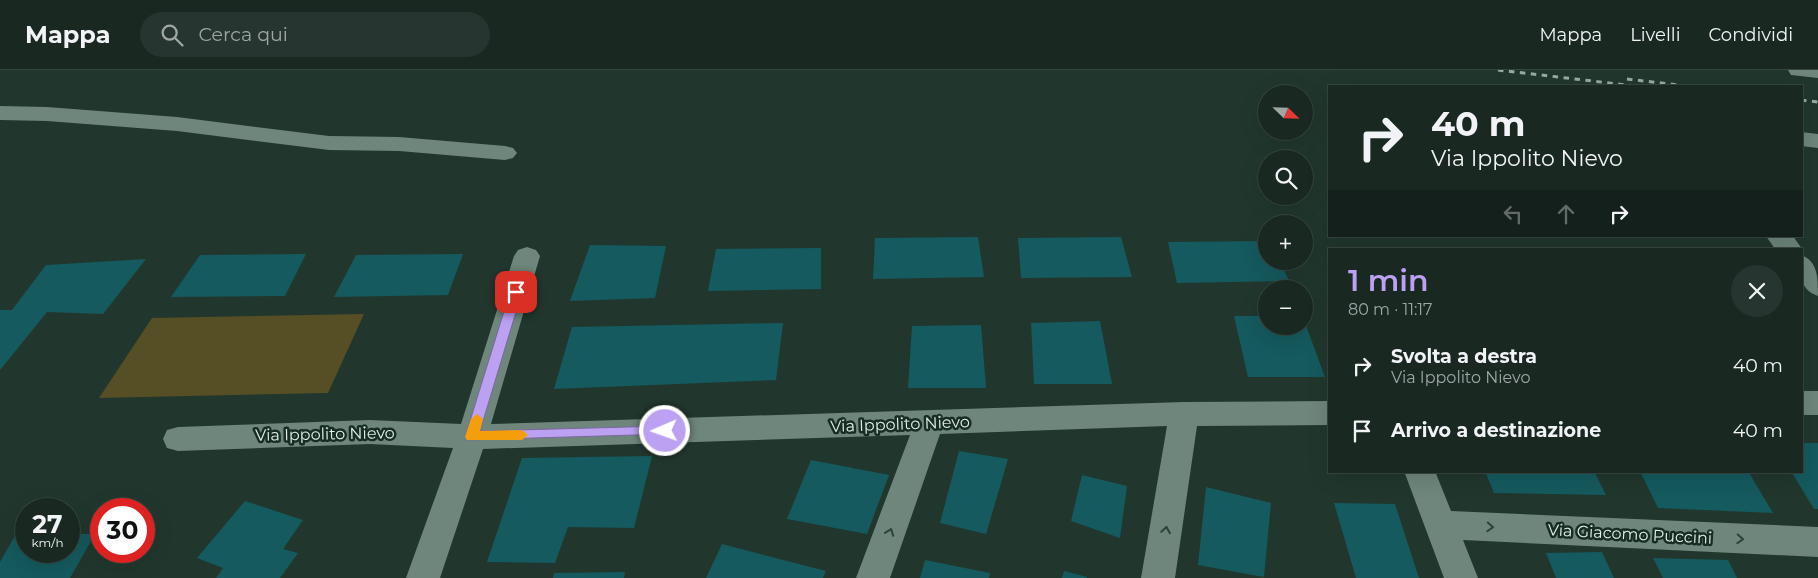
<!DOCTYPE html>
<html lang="it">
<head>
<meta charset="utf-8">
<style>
  body { margin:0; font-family:Montserrat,sans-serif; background:#26352f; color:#f1f3f6; height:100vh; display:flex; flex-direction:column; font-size:19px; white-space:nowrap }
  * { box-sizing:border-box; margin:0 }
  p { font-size:16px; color:#9fa6a5 }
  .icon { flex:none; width:28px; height:28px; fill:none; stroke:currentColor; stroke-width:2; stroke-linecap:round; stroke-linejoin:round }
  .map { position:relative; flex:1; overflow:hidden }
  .drawer { position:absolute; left:1328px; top:178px; width:475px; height:225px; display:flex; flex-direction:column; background:#192922; border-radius:0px; box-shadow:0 5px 20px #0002,0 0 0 1px #374540 }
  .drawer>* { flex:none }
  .banner { position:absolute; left:1328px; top:15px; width:475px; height:152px; border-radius:0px; box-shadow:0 5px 20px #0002,0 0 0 1px #374540; background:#192922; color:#f1f3f6; overflow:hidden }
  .needle { width:32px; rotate:113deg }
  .fabs { position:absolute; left:1258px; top:15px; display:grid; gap:10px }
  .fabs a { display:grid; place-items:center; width:55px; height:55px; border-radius:50%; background:#192922; box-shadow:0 5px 20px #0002,0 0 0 1px #374540; font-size:25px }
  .speed { position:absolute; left:15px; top:428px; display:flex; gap:10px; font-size:25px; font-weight:700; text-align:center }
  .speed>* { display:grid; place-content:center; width:65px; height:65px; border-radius:50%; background:#192922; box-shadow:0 5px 20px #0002,0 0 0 1px #374540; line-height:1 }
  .speed small { font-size:12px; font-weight:400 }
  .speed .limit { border:8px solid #d22; background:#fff; color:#111 }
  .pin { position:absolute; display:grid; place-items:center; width:42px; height:42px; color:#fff; margin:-21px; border-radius:10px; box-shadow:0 2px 8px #0006 }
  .me { position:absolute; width:55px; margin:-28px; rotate:268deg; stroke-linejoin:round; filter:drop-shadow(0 0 4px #0008) }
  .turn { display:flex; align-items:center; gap:18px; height:105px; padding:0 20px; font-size:22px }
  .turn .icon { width:65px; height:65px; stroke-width:2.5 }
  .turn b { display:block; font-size:35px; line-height:42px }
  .lanes { display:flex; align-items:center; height:48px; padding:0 20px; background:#0003; justify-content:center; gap:25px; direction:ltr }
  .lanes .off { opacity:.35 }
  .round { display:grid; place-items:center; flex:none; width:52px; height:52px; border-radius:26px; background:#26352f }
  .overview { display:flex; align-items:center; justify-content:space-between; height:85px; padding:0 20px }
  h1 { font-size:30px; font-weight:600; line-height:38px; color:#bca0f2 }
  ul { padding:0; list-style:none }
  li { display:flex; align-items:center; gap:15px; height:65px; padding:0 20px }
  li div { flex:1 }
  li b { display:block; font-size:19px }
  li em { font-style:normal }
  header { display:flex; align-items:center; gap:30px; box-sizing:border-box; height:70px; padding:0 25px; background:#192922; border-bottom:1px solid #374540 }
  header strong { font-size:24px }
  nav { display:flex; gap:28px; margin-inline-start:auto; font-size:18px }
  .search { width:350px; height:45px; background:#26352f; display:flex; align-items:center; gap:12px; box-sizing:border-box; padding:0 18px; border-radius:28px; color:#9fa6a5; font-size:19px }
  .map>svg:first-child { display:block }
  .green { fill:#564e24 }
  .building { fill:#155a5e }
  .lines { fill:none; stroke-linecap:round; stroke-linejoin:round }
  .street { fill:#6e867b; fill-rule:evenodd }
  .secondary { fill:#6e867b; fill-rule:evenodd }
  .rail { stroke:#99aaa1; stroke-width:3; stroke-dasharray:5.5 5.5; stroke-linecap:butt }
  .oneway { stroke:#2d433a }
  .route { fill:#bca0f2; stroke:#7a689d }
  .slow { fill:#f59e0b }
  .labels { text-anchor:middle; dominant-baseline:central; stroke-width:5; stroke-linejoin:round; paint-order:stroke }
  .street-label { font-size:16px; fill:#e0eee7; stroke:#172d24 }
</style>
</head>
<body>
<header>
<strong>Mappa</strong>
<div class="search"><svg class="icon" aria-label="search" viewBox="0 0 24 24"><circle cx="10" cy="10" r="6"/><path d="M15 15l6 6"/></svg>Cerca qui</div>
<nav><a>Mappa</a><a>Livelli</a><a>Condividi</a></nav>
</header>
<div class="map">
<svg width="1818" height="508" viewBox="0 0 1818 508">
  <rect width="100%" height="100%" fill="#21372d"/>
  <path class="green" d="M364,244l-36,79 -229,5 53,-80z"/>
  <g class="building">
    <path d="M978,167l6,40 -111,2 2,-41z"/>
    <path d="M1121,167l11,40 -111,1 -3,-40z"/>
    <path d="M1266,171v20h14l9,20 -112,2 -9,-41z"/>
    <path d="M590,175l76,1 -11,52 -85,3z"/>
    <path d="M821,178v41l-113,2 8,-42z"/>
    <path d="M306,184l-21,42 -114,1 29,-42z"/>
    <path d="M463,184l-15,41 -114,2 22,-42z"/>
    <path d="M146,189l-43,55 -56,-2 -47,58v-60h12l34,-45z"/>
    <path d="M1234,246h32v10h38v-6l21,57h-77z"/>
    <path d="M1100,251l12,63h-78l-3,-61z"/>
    <path d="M783,253l-7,57 -222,9 18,-62z"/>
    <path d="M981,255l5,63h-78l4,-62z"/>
    <path d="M1801,373h17v66h-4l-23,-38h10z"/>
    <path d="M959,381l49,8 -22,75 -46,-11z"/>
    <path d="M652,386l-18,72 -66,-1 -13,36 -68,-1 35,-104z"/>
    <path d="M811,390l78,15 -22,59 -80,-15z"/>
    <path d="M1485,401h109l12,24 -112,-2z"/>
    <path d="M1640,401h108l25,42 -115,-5z"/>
    <path d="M1082,405l45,11 -7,52 -49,-17z"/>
    <path d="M1206,417l65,16 -7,74 -66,-12z"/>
    <path d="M245,431l58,19 -20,29 15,4 -18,25h-64l7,-10 -26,-10z"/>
    <path d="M1334,433l61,1 24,74h-63z"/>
    <path d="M16,464h10v17h43v-17h26l-25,44h-70v-16z"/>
    <path d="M722,474l104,27 -3,7h-117z"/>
    <path d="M1602,482l12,26h-58l-10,-25z"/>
    <path d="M1653,488l75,2 9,18h-74z"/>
    <path d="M925,490l65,13 -1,5h-69z"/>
    <path d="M1064,501l23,6v1h-25z"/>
    <path d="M625,502l-1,6h-71l1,-5z"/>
  </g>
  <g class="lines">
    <g class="street">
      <path d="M0,36l47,1 130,10 152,19 70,1 106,9 8,2 4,5 -4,5 -8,2 -106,-9 -70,-1 -152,-19 -130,-10 -47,-1z"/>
      <path d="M1801,62l17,2v14l-17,-2z"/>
      <path d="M1766,166h27l9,13h-27z"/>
      <path d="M527,177l9,3 4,6 -49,168 693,-22 145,-1v24l-132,1 -22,152h-34l26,-152 -227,8 -50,144h-34l54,-143 -427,14 -43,129h-34l47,-130 -83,-4 -192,7 -11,-3 -4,-9 4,-9 11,-3 192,-7 91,4 53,-168 4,-6z"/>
      <path d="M1801,185c17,6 17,23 17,41 -20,-7 -17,-23 -17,-41z"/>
      <rect x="1801" y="321" width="17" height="24"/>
      <path d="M1404,401h31l16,40 367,16v30l-355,-17 15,38h-34z"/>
    </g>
    <path class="secondary" d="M1788,0h30v8l-27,-3z"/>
    <g class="rail">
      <path d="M1498,0l137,16"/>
      <path d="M1627,9l60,7"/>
      <path d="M1801,30l17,2"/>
    </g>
  </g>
  <defs><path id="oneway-chevron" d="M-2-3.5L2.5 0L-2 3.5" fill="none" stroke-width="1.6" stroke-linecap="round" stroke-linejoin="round" transform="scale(1.25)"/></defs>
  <g class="oneway">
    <use href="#oneway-chevron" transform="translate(1490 457) rotate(3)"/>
    <use href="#oneway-chevron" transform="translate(1166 460) rotate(-81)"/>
    <use href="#oneway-chevron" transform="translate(890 462) rotate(-70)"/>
    <use href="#oneway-chevron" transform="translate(1740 469) rotate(3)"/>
  </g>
  <path class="route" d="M516,218l6,4 -42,139 185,-5 6,5 -2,3 -202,6 -2,-3 45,-145z"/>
  <path class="slow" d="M477,344l6,5 -3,12 42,-1 6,5 -6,5h-55l-2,-3 6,-18z"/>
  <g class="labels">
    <g class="street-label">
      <text transform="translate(900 354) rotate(-2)">Via Ippolito Nievo</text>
      <text transform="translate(325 364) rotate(-1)">Via Ippolito Nievo</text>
      <text transform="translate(1630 464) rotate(3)">Via Giacomo Puccini</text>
    </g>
  </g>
</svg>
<div class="fabs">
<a><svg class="needle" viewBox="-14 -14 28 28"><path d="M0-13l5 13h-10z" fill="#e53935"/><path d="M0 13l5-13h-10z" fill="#9fa6a5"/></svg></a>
<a><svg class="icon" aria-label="search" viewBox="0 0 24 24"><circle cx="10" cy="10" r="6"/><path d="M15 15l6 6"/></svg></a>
<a>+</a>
<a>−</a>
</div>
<div class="speed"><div>27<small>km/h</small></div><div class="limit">30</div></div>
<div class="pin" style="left:516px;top:222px;background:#d93025"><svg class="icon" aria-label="arrive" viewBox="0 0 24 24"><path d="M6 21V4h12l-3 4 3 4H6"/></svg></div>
<svg class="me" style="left:665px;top:361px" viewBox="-20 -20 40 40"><circle r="17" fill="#bca0f2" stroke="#fff" stroke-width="3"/><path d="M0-11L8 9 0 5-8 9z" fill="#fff"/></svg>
<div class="banner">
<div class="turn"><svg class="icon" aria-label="right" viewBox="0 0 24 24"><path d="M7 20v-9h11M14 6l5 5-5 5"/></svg><div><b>40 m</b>Via Ippolito Nievo</div></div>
<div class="lanes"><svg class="icon off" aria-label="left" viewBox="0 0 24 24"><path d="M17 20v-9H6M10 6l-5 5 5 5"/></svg><svg class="icon off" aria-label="ahead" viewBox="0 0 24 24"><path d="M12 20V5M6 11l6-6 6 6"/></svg><svg class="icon" aria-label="right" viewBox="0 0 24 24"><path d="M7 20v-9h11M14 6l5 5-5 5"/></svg></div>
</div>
<section class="drawer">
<div class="overview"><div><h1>1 min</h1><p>80 m · 11:17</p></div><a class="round"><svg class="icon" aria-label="close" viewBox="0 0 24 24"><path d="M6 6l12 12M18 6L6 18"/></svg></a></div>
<ul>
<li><svg class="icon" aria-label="right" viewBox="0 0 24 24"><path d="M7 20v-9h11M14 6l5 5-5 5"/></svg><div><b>Svolta a destra</b><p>Via Ippolito Nievo</p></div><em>40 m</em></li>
<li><svg class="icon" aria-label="arrive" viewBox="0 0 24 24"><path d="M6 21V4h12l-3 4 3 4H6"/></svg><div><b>Arrivo a destinazione</b></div><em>40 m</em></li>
</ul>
</section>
</div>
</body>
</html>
